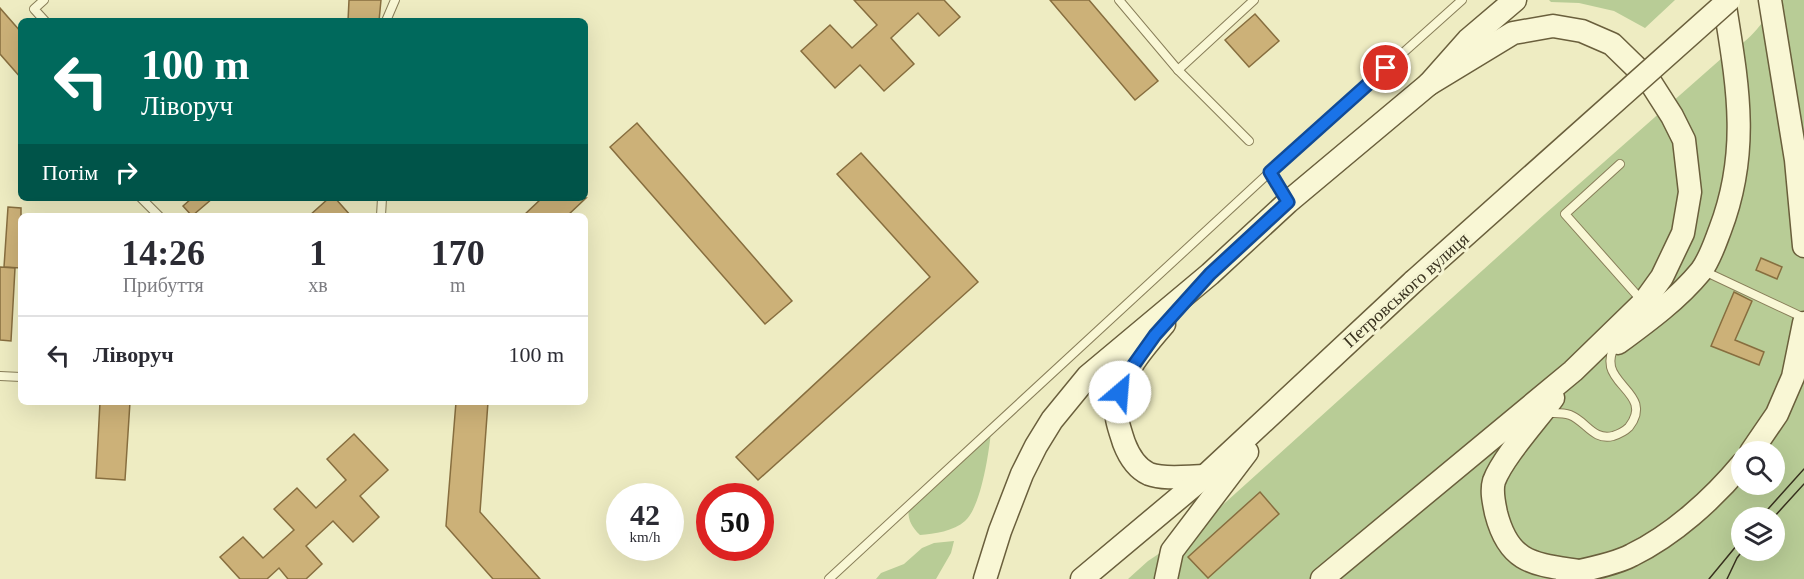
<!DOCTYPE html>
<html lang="uk">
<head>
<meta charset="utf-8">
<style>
  body { margin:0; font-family:Georgia,serif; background:#f2f2f3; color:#2b2b33; height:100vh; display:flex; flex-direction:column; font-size:22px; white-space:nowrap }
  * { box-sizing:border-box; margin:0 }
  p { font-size:20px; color:#7c7c81 }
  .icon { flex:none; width:33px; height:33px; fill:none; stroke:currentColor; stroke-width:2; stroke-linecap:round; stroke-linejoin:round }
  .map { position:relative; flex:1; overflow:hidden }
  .panel { position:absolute; left:18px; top:213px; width:570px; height:192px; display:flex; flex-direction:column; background:#fff; border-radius:9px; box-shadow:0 6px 24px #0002 }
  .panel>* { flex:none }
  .hud { position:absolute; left:18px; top:18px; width:570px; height:183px; border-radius:9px; box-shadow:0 6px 24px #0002; background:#00695c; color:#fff; overflow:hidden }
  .controls { position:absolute; left:1731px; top:441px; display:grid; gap:12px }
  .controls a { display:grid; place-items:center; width:54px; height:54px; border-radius:50%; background:#fff; box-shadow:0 6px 24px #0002; font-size:30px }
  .speed { position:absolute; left:606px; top:483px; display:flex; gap:12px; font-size:30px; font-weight:700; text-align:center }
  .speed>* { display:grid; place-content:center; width:78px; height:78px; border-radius:50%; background:#fff; box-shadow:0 6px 24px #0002; line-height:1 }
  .speed small { font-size:15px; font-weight:400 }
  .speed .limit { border:9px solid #d22; background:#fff; color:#111 }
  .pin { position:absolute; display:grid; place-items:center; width:51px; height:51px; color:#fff; margin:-26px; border:3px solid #fff; border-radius:50%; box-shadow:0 2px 6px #0007 }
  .me { position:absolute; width:66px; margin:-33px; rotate:27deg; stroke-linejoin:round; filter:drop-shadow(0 0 4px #0008) }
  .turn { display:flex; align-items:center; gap:21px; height:126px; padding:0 24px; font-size:27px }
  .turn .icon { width:78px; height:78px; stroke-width:2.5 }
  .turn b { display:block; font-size:42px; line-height:51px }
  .then { display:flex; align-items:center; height:57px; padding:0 24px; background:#0003; gap:12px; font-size:22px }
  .eta { display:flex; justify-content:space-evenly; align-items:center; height:102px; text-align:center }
  .eta b { font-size:36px; font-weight:700; line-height:42px }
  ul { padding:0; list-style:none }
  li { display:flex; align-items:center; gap:18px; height:78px; padding:0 24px; border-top:2px solid #e1e1e2 }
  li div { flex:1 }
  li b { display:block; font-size:22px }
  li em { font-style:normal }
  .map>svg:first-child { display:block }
  .green { fill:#b8cc96; fill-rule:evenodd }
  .building { fill:#ccb178; stroke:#876e3f; stroke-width:1.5 }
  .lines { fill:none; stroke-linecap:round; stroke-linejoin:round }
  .service-casing { stroke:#887e59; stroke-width:10 }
  .secondary-casing { stroke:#6a5f3c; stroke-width:25 }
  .service { stroke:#f9f7d5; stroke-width:8 }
  .secondary { stroke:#f9f7d5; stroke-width:22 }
  .tram { stroke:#38311e; stroke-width:1.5 }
  .secondary-bridge-casing { stroke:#6a5f3c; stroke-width:25; stroke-linecap:butt }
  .secondary-bridge { stroke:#f9f7d5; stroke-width:22 }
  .route-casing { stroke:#114b97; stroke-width:15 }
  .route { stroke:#1a73e8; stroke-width:10 }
  .labels { text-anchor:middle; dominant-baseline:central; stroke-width:6; stroke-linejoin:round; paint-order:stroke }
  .street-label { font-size:18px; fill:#38311e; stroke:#f5f4d2 }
</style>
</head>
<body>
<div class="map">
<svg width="1804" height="579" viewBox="0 0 1804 579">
  <rect width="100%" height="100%" fill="#eeecc2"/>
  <g class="green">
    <path d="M1549,0h126l-30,28 -31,-17 -35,-8 -28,-1z"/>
    <path d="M1778,0h26v579h-676l20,-18 48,-32 349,-315 177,-156c29,-19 37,-29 56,-58zM1742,452h32v32h-32zM1742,518h32v32h-32z"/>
    <path d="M991,431c-2,22 -10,76 -26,90 -11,10 -31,13 -45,14 -10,-10 -13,-17 -11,-31z"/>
    <path d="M954,541l-3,12 -15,26h-60l5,-6 23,-9 18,-16 12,-5z"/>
  </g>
  <g class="building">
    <path d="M349,0h32l-2,21h-31z"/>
    <path d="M854,0h90l16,17 -21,19 -21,-23 -27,25 23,26 -30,27 -24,-26 -25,23 -34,-37 29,-26 22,23 25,-23z"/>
    <path d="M1050,0h39l69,81 -23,19z"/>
    <path d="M0,8l21,24v46l-21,-24z"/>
    <path d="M1255,14l24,27 -30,26 -24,-27z"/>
    <path d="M637,123l155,178 -27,23 -155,-177z"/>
    <path d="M861,153l117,129 -220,198 -22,-23 194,-180 -93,-103z"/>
    <path d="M192,198h21l-21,18 -9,-10z"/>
    <path d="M329,198h6l16,18h-42z"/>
    <path d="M542,198h44l-19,18h-44z"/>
    <path d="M8,207l13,1v60l-17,-1z"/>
    <path d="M1761,258l21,9 -5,12 -21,-9z"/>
    <path d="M0,267l15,1 -4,73 -11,-1z"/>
    <path d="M1734,292l18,9 -17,39 29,12 -5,13 -48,-19z"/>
    <path d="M100,402h30l-5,78 -29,-2z"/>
    <path d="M456,402h32l-8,110 60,67h-47l-47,-53z"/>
    <path d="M354,434l34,36 -28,26 19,21 -26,25 -20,-21 -27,25 16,18 -16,15h-18l-9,-11 -12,11h-27l-20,-22 23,-20 20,21 31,-28 -20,-21 23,-21 19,20 30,-28 -19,-21z"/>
    <path d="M1260,492l19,22 -71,64 -20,-21z"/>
  </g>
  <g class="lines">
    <defs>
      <g id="service">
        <path d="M44,0l-10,9 11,12"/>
        <path d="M1119,0l59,70 71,71"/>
        <path d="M386,21l9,-21"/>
        <path d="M1178,70l76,-70"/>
        <path d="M1620,164l-55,50 78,88"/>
        <path d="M1270,172l17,28"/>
        <path d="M141,198l18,18"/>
        <path d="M381,216l1,-18"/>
        <path d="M1704,271l100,47"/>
        <path d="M0,376l21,1"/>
        <path d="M1547,413c8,0 15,-1 23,2 16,6 23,26 43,21 6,-2 12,-5 16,-9 22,-28 -13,-39 -18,-60 -2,-9 1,-15 4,-22"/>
        <path d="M829,579l441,-407 192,-172"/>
      </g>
      <g id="secondary">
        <path d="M1770,0l26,160 8,86"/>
        <path d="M1164,324c-19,22 -43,49 -47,78 -3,14 3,28 7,41 5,13 12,25 25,31 16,6 39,2 56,2"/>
        <path d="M1618,343c30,-22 60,-44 83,-72 9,-12 14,-28 19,-41 31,-81 17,-148 4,-230"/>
        <path d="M1553,398c-16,22 -50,59 -59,83 -3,10 0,22 2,32 13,51 38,51 83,58"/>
        <path d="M1751,452l26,-38 16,-37 11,-54"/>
        <path d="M1566,574c18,-4 50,-10 66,-19 41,-20 81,-56 110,-91"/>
        <path d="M985,579l15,-48 22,-57 14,-28 16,-26 36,-44 122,-102 78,-72 141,-118 39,-44 47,-40"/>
        <path d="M1082,579l123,-103 209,-195"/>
        <path d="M1166,579l6,-28 75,-99"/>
        <path d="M1322,579l251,-208 71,-69 18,-25 21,-44 7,-41 -6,-52 -12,-24 -23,-36 -37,-36 -30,-13 -29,-5 -40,7 -84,51"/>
      </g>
    </defs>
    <use href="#service" class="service-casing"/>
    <use href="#secondary" class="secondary-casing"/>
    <use href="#service" class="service"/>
    <use href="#secondary" class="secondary"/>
    <g class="tram">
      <path d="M1760,518l44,-49"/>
      <path d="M1773,518l31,-34"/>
      <path d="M1709,579l33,-40"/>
      <path d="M1727,579l10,-21 6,-8"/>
    </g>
    <defs>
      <path id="secondary-bridge" d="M1414,281l315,-281"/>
    </defs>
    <use href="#secondary-bridge" class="secondary-bridge-casing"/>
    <use href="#secondary-bridge" class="secondary-bridge"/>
  </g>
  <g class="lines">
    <defs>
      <path id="route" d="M1120,392l3,-12 32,-45 55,-61 78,-72 -18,-30 116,-104"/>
    </defs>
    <use href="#route" class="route-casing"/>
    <use href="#route" class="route"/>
  </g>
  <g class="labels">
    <g class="street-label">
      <text transform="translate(1406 290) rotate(-42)">Петровського вулиця</text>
    </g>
  </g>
</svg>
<div class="controls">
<a><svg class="icon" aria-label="search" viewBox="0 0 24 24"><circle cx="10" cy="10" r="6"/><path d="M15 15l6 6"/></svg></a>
<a><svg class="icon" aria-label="layers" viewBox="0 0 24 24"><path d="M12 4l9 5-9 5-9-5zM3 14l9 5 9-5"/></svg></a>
</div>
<div class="speed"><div>42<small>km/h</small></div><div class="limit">50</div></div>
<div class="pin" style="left:1386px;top:68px;background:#d93025"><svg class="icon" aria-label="arrive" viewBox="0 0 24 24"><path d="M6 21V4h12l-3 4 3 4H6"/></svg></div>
<svg class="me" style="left:1120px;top:392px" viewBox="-20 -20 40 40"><circle r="19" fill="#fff"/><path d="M0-13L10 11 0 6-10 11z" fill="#1a73e8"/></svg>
<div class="hud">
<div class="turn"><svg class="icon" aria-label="left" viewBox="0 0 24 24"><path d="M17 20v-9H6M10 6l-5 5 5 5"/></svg><div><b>100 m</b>Ліворуч</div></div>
<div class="then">Потім<svg class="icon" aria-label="right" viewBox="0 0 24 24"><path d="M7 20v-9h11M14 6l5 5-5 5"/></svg></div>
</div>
<section class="panel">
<div class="eta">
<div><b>14:26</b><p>Прибуття</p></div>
<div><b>1</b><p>хв</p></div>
<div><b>170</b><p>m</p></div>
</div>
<ul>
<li><svg class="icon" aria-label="left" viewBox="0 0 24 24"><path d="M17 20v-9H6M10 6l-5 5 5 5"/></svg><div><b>Ліворуч</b></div><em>100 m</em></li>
</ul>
</section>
</div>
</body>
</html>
